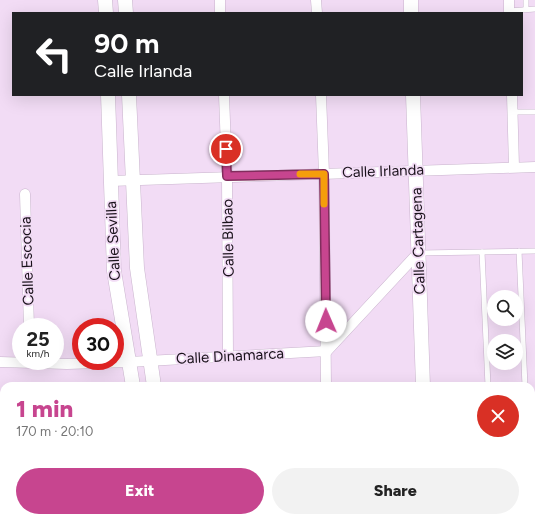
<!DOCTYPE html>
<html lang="en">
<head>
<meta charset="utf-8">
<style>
  body { margin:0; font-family:Figtree,sans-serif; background:#f2f2f2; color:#222; height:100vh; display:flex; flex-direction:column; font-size:15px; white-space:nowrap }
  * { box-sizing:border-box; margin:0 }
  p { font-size:13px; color:#767676 }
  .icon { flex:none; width:22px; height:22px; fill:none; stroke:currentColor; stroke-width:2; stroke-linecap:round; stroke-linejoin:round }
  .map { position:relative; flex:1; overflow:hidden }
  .side { position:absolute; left:0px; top:382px; width:535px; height:140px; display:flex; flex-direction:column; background:#fff; border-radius:12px 12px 0 0; box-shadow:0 4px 16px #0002 }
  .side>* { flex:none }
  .banner { position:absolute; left:12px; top:12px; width:511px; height:84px; border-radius:0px; box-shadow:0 4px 16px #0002; background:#202124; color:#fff; overflow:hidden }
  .tools { position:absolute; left:487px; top:290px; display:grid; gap:8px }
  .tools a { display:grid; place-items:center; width:36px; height:36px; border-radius:50%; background:#fff; box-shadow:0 4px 16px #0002; font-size:20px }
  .speed { position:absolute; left:12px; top:318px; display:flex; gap:8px; font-size:20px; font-weight:700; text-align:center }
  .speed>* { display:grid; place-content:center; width:52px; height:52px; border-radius:50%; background:#fff; box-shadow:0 4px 16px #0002; line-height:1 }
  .speed small { font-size:10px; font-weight:400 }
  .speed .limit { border:6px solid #d22; background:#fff; color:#111 }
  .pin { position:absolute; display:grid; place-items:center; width:34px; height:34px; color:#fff; margin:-17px; border:2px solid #fff; border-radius:50%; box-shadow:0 1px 4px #0007 }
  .me { position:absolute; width:44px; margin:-22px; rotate:359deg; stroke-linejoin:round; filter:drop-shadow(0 0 3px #0008) }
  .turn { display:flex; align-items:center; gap:14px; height:84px; padding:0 16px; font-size:18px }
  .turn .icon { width:52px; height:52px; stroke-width:2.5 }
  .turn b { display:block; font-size:28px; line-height:34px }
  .round { display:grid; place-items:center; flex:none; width:42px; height:42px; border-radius:21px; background:#f2f2f2 }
  .summary { display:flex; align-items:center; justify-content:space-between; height:68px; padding:0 16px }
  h1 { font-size:24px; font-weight:800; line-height:30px; color:#c7458f }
  .action { display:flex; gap:8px; margin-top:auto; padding:8px 16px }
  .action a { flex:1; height:46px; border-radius:24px; background:#c7458f; color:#fff; font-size:16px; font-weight:800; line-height:46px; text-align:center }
  .action a+a { background:#f2f2f2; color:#222 }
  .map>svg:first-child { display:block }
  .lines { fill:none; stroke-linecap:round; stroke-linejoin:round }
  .service-casing { stroke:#c9b4cd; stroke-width:6 }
  .minor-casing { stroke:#c9b4cd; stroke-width:11 }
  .secondary-casing { stroke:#c9b4cd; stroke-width:15 }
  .service { stroke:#fff; stroke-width:5 }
  .minor { stroke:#fff; stroke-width:10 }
  .secondary { stroke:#fff; stroke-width:14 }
  .route-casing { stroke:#812d5d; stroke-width:10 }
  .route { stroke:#c7458f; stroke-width:7 }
  .slow { stroke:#f59e0b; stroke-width:7 }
  .labels { text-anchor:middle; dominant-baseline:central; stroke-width:3.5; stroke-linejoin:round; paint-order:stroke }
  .street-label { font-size:15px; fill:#1a121b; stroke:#f2dcf5 }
</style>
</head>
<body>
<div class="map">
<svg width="535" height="522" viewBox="0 0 535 522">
  <rect width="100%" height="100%" fill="#f2dcf5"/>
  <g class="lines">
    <defs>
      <g id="service">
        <path d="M526,0v9"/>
        <path d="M509,11l26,-2"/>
        <path d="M512,112h23"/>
        <path d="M519,251l6,135"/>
        <path d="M482,252l6,134"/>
        <path d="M420,253l115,-2"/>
        <path d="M531,425h4"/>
      </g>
      <g id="minor">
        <path d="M220,0v13"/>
        <path d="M316,0l1,13"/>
        <path d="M509,0v13"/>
        <path d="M224,95l3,81 1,181"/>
        <path d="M321,95l3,79 2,212"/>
        <path d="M512,95l2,72"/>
        <path d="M110,181l425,-14"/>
        <path d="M25,194l4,133"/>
        <path d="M0,362l67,2 62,-2 198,-11 91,-98"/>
        <path d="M534,448l1,20"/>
        <path d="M0,461h4"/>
        <path d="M531,512l4,-1"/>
        <path d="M58,518v4"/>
        <path d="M287,518l1,4"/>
        <path d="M459,522l28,-4"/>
      </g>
      <g id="secondary">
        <path d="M105,0l1,13"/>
        <path d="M125,0l1,13"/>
        <path d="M411,0v13"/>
        <path d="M108,95l6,176 19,115"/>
        <path d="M129,95l8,173 17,118"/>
        <path d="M413,95l10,291"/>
        <path d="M163,518l1,4"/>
        <path d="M426,518l1,4"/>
      </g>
    </defs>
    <use href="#service" class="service-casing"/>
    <use href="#minor" class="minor-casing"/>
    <use href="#secondary" class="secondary-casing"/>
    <use href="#service" class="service"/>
    <use href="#minor" class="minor"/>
    <use href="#secondary" class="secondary"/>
  </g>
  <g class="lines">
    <defs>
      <path id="route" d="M226,149l1,27 97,-2 2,147"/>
    </defs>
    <use href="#route" class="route-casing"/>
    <use href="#route" class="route"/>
    <path class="slow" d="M300,174h24v30"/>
  </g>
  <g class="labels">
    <g class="street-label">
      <text transform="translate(383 171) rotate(-2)">Calle Irlanda</text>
      <text transform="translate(228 238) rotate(-91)">Calle Bilbao</text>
      <text transform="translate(113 241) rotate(-93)">Calle Sevilla</text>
      <text transform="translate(418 241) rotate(-92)">Calle Cartagena</text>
      <text transform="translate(27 261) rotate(-92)">Calle Escocia</text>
      <text transform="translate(230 356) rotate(-3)">Calle Dinamarca</text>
    </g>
  </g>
</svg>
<div class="tools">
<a><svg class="icon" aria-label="search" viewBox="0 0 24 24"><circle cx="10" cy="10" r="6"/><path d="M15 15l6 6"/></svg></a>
<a><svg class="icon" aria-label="layers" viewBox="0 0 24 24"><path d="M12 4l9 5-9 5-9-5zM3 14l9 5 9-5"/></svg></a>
</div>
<div class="speed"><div>25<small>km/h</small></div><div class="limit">30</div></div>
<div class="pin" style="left:226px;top:149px;background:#d93025"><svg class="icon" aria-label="arrive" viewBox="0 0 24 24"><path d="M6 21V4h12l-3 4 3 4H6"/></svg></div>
<svg class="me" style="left:326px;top:321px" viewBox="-20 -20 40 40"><circle r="19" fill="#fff"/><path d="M0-13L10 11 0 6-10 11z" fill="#c7458f"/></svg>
<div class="banner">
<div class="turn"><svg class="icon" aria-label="left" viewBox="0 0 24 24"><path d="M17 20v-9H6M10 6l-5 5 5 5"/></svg><div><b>90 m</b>Calle Irlanda</div></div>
</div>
<section class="side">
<div class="summary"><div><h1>1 min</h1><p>170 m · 20:10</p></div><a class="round" style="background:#d93025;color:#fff"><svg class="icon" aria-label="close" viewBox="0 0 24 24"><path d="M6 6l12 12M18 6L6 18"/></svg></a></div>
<div class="action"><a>Exit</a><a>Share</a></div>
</section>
</div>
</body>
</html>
